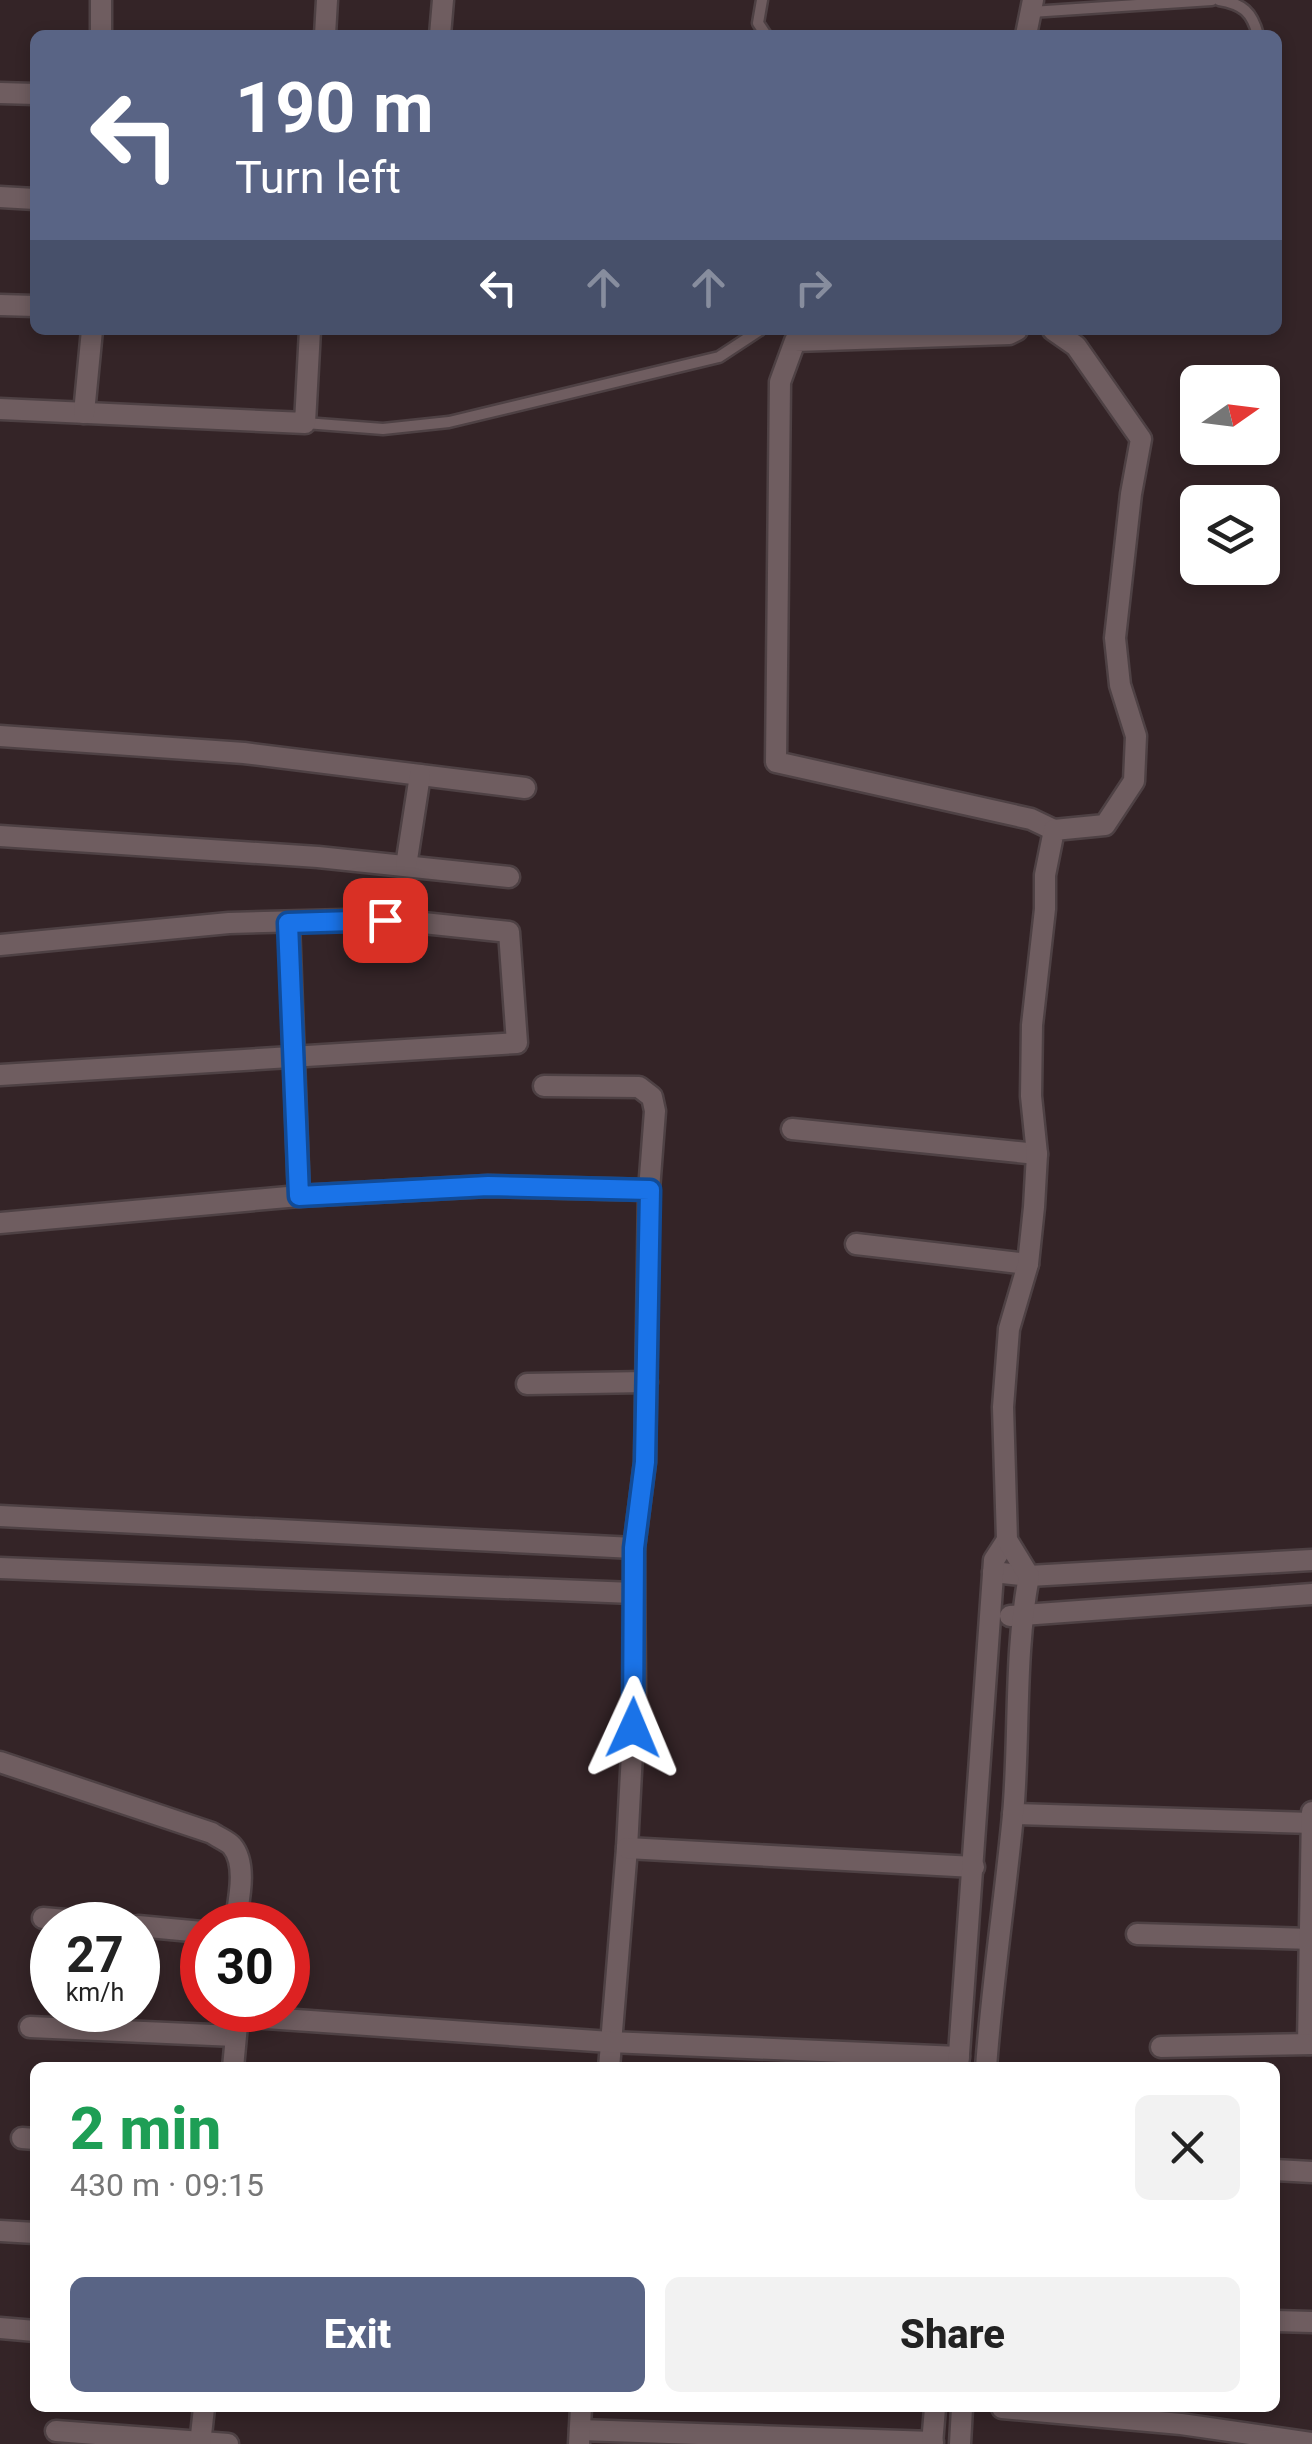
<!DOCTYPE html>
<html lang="en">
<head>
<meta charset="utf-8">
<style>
  body { margin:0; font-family:Roboto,sans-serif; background:#f2f2f2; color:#222; height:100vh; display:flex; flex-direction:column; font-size:38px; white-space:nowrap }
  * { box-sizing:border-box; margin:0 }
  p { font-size:32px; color:#767676 }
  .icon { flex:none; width:55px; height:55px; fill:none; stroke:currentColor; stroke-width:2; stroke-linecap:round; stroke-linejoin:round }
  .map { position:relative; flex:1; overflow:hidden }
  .sheet { position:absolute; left:30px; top:2062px; width:1250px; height:350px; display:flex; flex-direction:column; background:#fff; border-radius:15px; box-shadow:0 5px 15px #0003 }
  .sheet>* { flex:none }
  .top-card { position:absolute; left:30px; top:30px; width:1252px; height:305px; border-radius:15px; box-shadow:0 5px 15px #0003; background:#596485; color:#fff; overflow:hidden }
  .needle { width:65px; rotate:76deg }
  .buttons { position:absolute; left:1180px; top:365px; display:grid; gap:20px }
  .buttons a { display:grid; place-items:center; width:100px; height:100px; border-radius:15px; background:#fff; box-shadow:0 5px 15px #0003; font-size:50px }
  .speed { position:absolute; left:30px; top:1902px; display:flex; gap:20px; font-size:50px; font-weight:700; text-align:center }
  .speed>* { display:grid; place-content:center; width:130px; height:130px; border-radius:50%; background:#fff; box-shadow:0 5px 15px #0003; line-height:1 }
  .speed small { font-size:25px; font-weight:400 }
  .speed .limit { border:15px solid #d22; background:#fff; color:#111 }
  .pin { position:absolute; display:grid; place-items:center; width:85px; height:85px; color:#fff; margin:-42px; border-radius:20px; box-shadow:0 5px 15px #0006 }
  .me { position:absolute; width:110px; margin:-55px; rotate:1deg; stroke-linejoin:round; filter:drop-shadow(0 0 8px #0008) }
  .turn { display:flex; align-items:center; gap:35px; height:210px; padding:0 40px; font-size:45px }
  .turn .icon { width:130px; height:130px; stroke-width:2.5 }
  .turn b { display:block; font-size:70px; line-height:85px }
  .lanes { display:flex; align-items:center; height:95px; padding:0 40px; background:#0003; justify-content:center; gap:50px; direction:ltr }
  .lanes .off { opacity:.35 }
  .round { display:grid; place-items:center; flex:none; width:105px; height:105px; border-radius:15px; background:#f2f2f2 }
  .head { display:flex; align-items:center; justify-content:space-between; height:170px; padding:0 40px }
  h1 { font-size:60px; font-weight:800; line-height:75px; color:#1e9e55 }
  .action { display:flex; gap:20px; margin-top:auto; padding:20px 40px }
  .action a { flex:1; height:115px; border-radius:15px; background:#596485; color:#fff; font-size:40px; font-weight:800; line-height:115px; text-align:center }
  .action a+a { background:#f2f2f2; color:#222 }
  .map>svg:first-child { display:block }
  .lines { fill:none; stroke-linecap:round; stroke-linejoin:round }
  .service-casing { stroke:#4e4144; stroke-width:15 }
  .minor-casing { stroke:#4e4144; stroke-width:25 }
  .service { stroke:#6f5d60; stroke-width:10 }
  .minor { stroke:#6f5d60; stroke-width:20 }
  .route-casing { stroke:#114b97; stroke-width:25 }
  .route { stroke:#1a73e8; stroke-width:18 }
</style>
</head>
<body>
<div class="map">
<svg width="1312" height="2444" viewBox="0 0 1312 2444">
  <rect width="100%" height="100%" fill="#342427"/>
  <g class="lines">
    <defs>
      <g id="service">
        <path d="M762,0l-4,23 8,12"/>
        <path d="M1219,0c24,4 33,12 39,35"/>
        <path d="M1031,12l181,-12"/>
        <path d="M305,423l78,6 66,-7 270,-65 41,-27"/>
      </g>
      <g id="minor">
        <path d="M101,35v-35"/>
        <path d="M325,35l2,-35"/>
        <path d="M440,35l3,-35"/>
        <path d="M1026,35l7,-35"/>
        <path d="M0,93l35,1"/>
        <path d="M0,197l35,2"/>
        <path d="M0,305l35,1"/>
        <path d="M1017,330l-8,4 -214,7 -15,41 -4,380 255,57 23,11"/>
        <path d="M0,409l305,14 5,-93"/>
        <path d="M84,413l8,-83"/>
        <path d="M0,736l244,17 281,35"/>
        <path d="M0,836l318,21 191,20"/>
        <path d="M406,866l14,-91"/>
        <path d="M289,923l10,273"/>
        <path d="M0,945l229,-22 156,-4 124,13 8,111 -517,32"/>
        <path d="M544,1086l95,1 13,10 3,14 -6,79 -4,272 -11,86 1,148 -8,152 -18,220"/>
        <path d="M792,1129l245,25"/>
        <path d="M0,1223l299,-27 189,-10 161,4"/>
        <path d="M856,1244l172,20"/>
        <path d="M527,1384l120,-2"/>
        <path d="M0,1516l634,32"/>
        <path d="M0,1568l633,25"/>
        <path d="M993,1572l36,4 283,-16"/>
        <path d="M1010,1616l302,-22"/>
        <path d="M0,1762l212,71c5,4 16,8 20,13 16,19 6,57 3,79"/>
        <path d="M1013,1814l299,9"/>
        <path d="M627,1848l347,19"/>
        <path d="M43,1918l79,7"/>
        <path d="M138,1926l64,6"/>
        <path d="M1137,1934l175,5"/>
        <path d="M238,2016l372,26 349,15"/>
        <path d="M30,2027l205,9"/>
        <path d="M1308,2044l4,-232"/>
        <path d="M1161,2047l151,-3"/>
        <path d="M233,2068l4,-43"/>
        <path d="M958,2068l36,-508 13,-20"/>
        <path d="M986,2068c6,-85 19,-169 27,-253 7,-80 1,-160 16,-239l-22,-36 -4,-133 6,-78 19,-65 6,-57 3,-53 -6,-58 1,-71 13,-116v-34l9,-45 51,-5 29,-44 2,-45 -16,-51 -5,-47 16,-144 10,-55 -65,-93 -23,-16"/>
        <path d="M22,2138l13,1"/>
        <path d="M1275,2170l37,2"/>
        <path d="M0,2231l35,2"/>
        <path d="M1275,2321l37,1"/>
        <path d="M0,2328l35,3"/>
        <path d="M1002,2408l179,16 131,19"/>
        <path d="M580,2430l353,12"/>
        <path d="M56,2431l172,13"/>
        <path d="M200,2444l4,-36"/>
        <path d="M579,2444l2,-36"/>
        <path d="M932,2444l3,-36"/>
        <path d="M960,2444l2,-36"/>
      </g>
    </defs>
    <use href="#service" class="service-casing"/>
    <use href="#minor" class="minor-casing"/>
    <use href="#service" class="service"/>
    <use href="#minor" class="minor"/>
  </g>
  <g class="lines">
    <defs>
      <path id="route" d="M385,920l-97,3 11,273 189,-10 162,4 -5,272 -11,86 -1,180"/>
    </defs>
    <use href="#route" class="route-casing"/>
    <use href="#route" class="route"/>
  </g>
</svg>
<div class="buttons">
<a><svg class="needle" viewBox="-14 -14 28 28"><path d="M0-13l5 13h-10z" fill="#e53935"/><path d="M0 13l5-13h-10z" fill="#767676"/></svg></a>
<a><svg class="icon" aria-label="layers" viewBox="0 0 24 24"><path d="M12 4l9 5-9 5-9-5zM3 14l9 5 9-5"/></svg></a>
</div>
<div class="speed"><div>27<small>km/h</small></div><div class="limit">30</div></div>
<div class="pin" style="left:385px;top:920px;background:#d93025"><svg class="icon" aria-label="arrive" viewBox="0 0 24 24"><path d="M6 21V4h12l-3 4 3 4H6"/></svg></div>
<svg class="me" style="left:633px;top:1728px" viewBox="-20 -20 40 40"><path d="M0-17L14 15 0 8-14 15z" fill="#1a73e8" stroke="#fff" stroke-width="4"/></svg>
<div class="top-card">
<div class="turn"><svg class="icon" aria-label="left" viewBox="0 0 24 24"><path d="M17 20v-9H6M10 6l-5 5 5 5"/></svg><div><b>190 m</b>Turn left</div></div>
<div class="lanes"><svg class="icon" aria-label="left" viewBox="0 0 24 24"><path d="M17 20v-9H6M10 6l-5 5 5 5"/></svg><svg class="icon off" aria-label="ahead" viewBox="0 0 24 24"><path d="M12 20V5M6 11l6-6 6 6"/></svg><svg class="icon off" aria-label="ahead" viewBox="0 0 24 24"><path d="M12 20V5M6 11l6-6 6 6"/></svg><svg class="icon off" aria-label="right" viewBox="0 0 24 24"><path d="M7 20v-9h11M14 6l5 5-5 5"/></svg></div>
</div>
<section class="sheet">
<div class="head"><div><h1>2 min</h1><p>430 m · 09:15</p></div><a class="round"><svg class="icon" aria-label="close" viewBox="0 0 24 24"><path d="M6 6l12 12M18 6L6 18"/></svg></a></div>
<div class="action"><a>Exit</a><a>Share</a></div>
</section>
</div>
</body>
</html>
